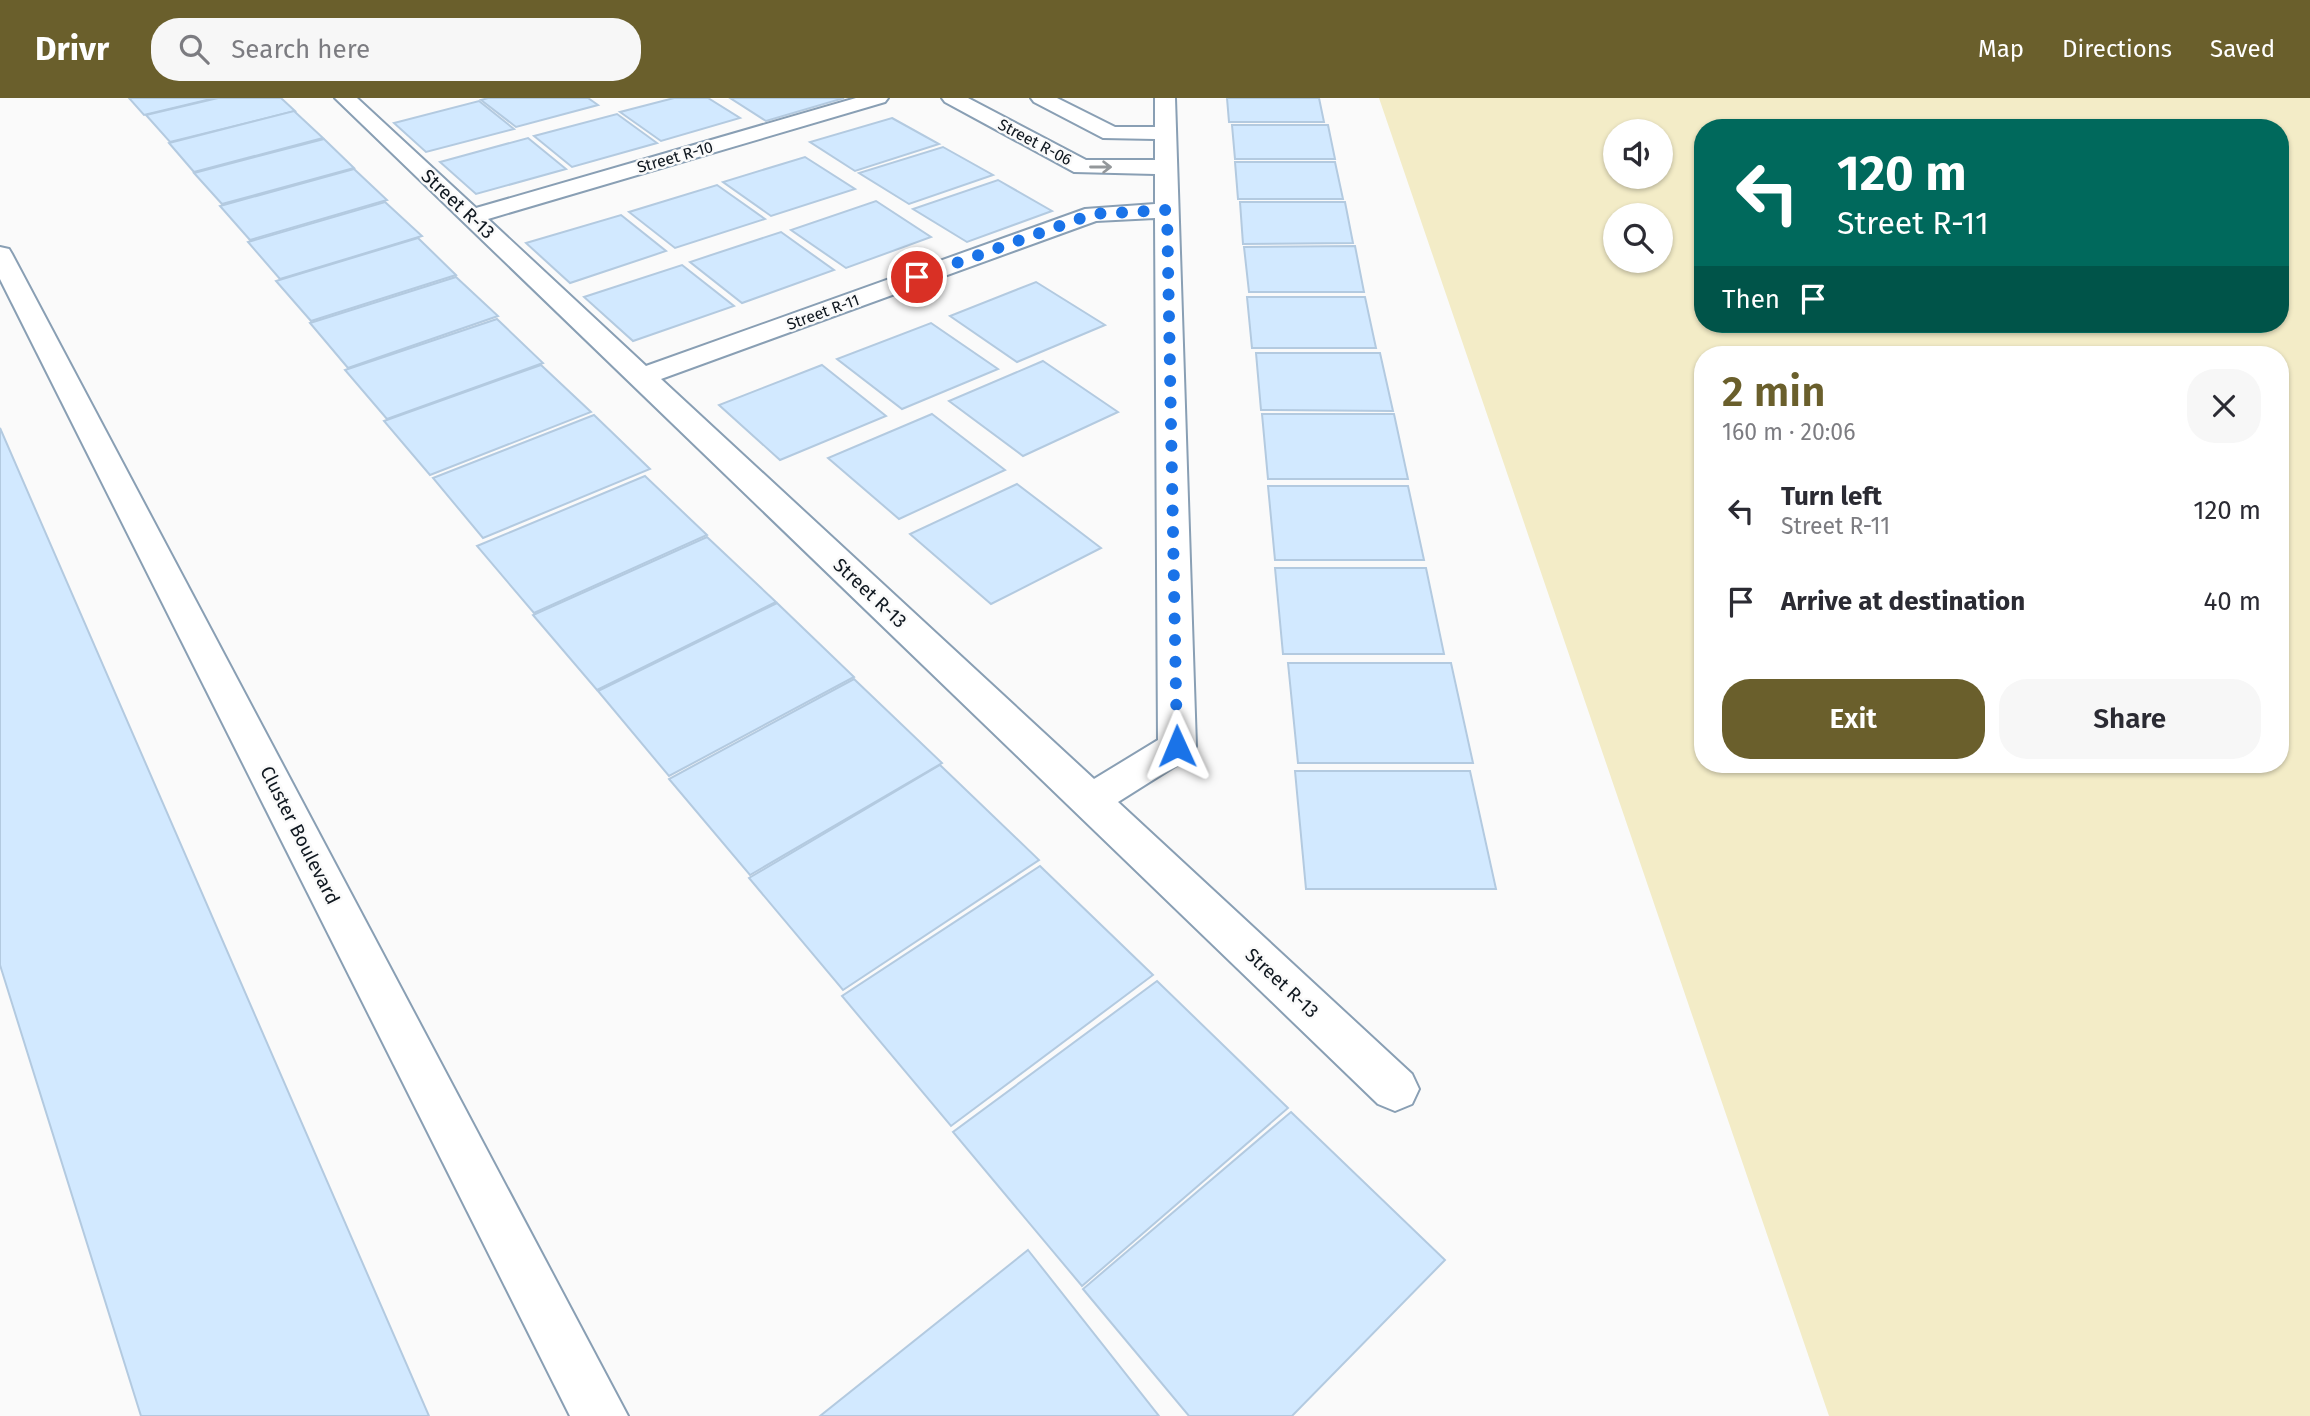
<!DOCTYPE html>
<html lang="en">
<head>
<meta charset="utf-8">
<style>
  body { margin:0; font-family:"Fira Sans",sans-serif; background:#f7f7f7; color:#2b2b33; height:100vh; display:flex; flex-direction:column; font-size:26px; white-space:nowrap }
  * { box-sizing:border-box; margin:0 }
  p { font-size:23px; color:#7c7c81 }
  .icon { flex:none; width:38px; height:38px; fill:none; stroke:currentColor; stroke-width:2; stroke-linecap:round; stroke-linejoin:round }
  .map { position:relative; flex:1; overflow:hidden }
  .sheet { position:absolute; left:1694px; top:248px; width:595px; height:427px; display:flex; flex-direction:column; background:#fff; border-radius:28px; box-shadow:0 2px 5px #0004 }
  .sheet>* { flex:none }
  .banner { position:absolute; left:1694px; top:21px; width:595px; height:214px; border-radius:28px; box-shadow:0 2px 5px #0004; background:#00695c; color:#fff; overflow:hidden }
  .fabs { position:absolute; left:1603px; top:21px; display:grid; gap:14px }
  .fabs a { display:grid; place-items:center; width:70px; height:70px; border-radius:50%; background:#fff; box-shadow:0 2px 5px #0004; font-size:35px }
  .pin { position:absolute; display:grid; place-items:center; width:60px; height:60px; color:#fff; margin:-30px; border:4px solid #fff; border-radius:50%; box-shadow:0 2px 7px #0007 }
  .me { position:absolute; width:77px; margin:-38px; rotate:359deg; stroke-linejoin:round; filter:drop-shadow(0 0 5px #0008) }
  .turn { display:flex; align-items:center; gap:24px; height:147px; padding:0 28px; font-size:32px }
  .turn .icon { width:91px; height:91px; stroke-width:2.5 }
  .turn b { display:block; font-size:49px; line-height:60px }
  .then { display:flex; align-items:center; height:66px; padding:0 28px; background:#0003; gap:14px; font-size:26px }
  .round { display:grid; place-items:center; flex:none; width:74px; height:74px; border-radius:28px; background:#f7f7f7 }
  .headline { display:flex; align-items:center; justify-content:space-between; height:119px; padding:0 28px }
  h1 { font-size:42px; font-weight:600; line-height:52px; color:#6a5f2c }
  .cta { display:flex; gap:14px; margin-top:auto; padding:14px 28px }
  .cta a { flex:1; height:80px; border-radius:28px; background:#6a5f2c; color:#fff; font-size:28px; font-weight:600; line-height:80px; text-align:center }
  .cta a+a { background:#f7f7f7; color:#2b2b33 }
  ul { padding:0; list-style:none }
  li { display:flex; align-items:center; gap:21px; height:91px; padding:0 28px }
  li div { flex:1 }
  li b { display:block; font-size:26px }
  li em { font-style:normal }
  header { display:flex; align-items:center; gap:42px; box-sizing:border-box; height:98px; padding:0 35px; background:#6a5f2c; color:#fff }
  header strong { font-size:33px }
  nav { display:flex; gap:38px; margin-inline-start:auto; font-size:24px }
  .search { width:490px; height:63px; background:#f7f7f7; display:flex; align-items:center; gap:18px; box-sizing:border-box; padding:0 24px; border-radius:28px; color:#7c7c81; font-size:26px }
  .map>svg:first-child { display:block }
  .green { fill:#f3ecc7; fill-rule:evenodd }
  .building { fill:#d2e9ff; stroke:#b3cae0; stroke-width:2 }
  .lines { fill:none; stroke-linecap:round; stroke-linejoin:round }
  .street-casing { stroke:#899fb4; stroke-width:4 }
  .secondary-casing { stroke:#899fb4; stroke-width:4 }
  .street { fill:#fff; fill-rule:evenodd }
  .secondary { fill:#fff; fill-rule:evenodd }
  .oneway { stroke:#93979a }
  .route { stroke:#1a73e8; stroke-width:12; stroke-dasharray:0 21.6 }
  .labels { text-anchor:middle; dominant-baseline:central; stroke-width:5; stroke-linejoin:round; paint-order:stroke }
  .far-street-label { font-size:16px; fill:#0f171f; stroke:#fafafa }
  .street-label { font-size:19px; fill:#0f171f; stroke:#fafafa }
</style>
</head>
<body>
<header>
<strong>Drivr</strong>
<div class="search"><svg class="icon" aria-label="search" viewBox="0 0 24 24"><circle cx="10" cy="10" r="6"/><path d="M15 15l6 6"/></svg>Search here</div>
<nav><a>Map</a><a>Directions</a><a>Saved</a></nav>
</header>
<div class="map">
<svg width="2310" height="1318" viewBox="0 0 2310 1318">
  <rect width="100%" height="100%" fill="#fafafa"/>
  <path class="green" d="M1379,0h931v1318h-481zM1703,30h577v196h-577zM1615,33h46v46h-46zM1615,117h46v46h-46zM1703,257h577v410h-577z"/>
  <g class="building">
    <path d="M129,0h86l-71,17z"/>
    <path d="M218,0h63l14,13 -125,31 -24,-27z"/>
    <path d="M488,0h100l10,7 -82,22 -35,-27z"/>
    <path d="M674,0h34l32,20 -79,23 -41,-29z"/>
    <path d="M730,0h114l-78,23z"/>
    <path d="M1227,0h92l5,24h-95z"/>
    <path d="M479,3l35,28 -88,23 -32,-29z"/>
    <path d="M294,13l29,27 -129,34 -25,-29z"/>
    <path d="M617,16l40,29 -85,24 -38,-31z"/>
    <path d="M892,20l47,26 -84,27 -45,-29z"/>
    <path d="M1232,27h96l7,34h-100z"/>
    <path d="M528,40l38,31 -90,25 -36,-32z"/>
    <path d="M324,41l30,29 -132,36 -28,-31z"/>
    <path d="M943,49l50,28 -84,29 -50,-31z"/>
    <path d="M805,59l50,32 -84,27 -48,-34z"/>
    <path d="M1235,64h100l8,37h-105z"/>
    <path d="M354,71l33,31 -137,40 -30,-34z"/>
    <path d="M998,82l54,31 -85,31 -54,-33z"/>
    <path d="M717,87l48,34 -90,29 -46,-36z"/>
    <path d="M876,103l55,36 -85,31 -55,-38z"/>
    <path d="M385,104l37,34 -142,43 -32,-37z"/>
    <path d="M1240,104h105l8,41 -110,1z"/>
    <path d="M621,117l45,36 -96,32 -44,-40z"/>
    <path d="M781,134l53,38 -92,33 -52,-41z"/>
    <path d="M418,140l38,37 -145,46 -35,-40z"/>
    <path d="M1355,148l9,46h-115l-5,-45z"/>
    <path d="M682,167l52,41 -101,35 -49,-44z"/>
    <path d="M456,179l42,39 -150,52 -38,-45z"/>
    <path d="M1036,184l69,43 -88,37 -67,-46z"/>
    <path d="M1247,199h118l11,51h-124z"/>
    <path d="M497,221l46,44 -156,56 -42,-49z"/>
    <path d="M931,225l67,46 -96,40 -65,-50z"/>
    <path d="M1256,255h124l13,58 -132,-1z"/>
    <path d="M1043,263l75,51 -95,44 -74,-55z"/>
    <path d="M541,267l50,47 -161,63 -46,-54z"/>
    <path d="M822,267l64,51 -106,44 -61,-55z"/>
    <path d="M932,316l73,56 -106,49 -71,-61z"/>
    <path d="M1262,316h132l14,65h-140z"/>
    <path d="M594,317l56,54 -167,69 -50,-60z"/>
    <path d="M0,330l429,988h-288l-141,-451z"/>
    <path d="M645,378l62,59 -173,78 -57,-67z"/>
    <path d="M1017,386l84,64 -110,56 -81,-70z"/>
    <path d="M1268,388h140l16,74h-149z"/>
    <path d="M707,439l69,65 -179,88 -64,-75z"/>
    <path d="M1275,470h151l18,86h-161z"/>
    <path d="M777,505l77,74 -185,99 -71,-85z"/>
    <path d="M1288,565h163l22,100h-175z"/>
    <path d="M854,581l88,84 -192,112 -81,-96z"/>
    <path d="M940,667l99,95 -196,130 -94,-112z"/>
    <path d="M1295,673h175l26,118h-190z"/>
    <path d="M1040,768l113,109 -202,151 -109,-130z"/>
    <path d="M1157,883l131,127 -206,178 -129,-154z"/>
    <path d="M1291,1014l154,148 -153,156h-103l-106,-127z"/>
    <path d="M1028,1152l131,166h-339z"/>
  </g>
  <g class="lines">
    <defs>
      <path id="street" d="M335,0h22l119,110 380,-110h32l-3,4 -397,117 158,147 439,-157 70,-5v-30l-81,-2 -129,-70 -3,-4h26l118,62h69v-21l-52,-1 -69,-36 -3,-4h26l58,29h40v-29h20l21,648 -5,10 -73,46 294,272 7,15 -7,15 -17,7 -17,-7zM1155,120l3,522 -64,39 -433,-400 435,-158z"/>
      <path id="secondary" d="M0,149l9,2 3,5 616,1162h-58l-570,-1137z"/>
    </defs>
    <use href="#street" class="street-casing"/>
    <use href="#secondary" class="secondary-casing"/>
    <use href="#street" class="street"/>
    <use href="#secondary" class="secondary"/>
  </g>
  <defs><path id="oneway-shaft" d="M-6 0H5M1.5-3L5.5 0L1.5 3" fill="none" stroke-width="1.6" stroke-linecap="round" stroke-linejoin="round" transform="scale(1.75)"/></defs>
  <use class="oneway" href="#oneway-shaft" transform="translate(1101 69)"/>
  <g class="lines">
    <path class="route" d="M917,179l176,-63 74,-4 10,536"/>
  </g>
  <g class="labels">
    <g class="far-street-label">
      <text transform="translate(1035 44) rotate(28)">Street R-06</text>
      <text transform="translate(675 59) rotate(-16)">Street R-10</text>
      <text transform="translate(823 214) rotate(-20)">Street R-11</text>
    </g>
    <g class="street-label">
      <text transform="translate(458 106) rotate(43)">Street R-13</text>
      <text transform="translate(870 495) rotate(43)">Street R-13</text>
      <text transform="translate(300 737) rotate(63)">Cluster Boulevard</text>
      <text transform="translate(1282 885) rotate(43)">Street R-13</text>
    </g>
  </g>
</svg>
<div class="fabs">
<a><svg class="icon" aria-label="sound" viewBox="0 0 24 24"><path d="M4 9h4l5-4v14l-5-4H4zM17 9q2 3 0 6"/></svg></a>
<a><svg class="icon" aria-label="search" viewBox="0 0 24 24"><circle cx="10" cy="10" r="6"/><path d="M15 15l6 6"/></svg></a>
</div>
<div class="pin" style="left:917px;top:179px;background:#d93025"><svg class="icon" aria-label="arrive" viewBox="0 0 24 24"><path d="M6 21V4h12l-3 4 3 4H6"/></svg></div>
<svg class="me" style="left:1177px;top:648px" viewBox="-20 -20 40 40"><path d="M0-17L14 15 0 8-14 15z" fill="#1a73e8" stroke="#fff" stroke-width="4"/></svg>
<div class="banner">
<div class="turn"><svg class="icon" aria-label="left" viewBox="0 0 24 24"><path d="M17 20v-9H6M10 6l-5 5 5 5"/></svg><div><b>120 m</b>Street R-11</div></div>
<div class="then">Then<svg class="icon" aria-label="arrive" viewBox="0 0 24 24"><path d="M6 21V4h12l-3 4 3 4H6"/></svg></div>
</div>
<section class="sheet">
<div class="headline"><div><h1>2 min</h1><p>160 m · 20:06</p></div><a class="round"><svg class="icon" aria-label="close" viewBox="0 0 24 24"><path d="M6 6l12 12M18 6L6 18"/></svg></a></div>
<ul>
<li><svg class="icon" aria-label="left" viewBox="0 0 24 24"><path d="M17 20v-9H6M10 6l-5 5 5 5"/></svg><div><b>Turn left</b><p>Street R-11</p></div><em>120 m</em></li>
<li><svg class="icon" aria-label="arrive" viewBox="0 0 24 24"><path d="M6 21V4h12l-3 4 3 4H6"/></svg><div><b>Arrive at destination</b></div><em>40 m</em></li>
</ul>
<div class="cta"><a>Exit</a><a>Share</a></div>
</section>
</div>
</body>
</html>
